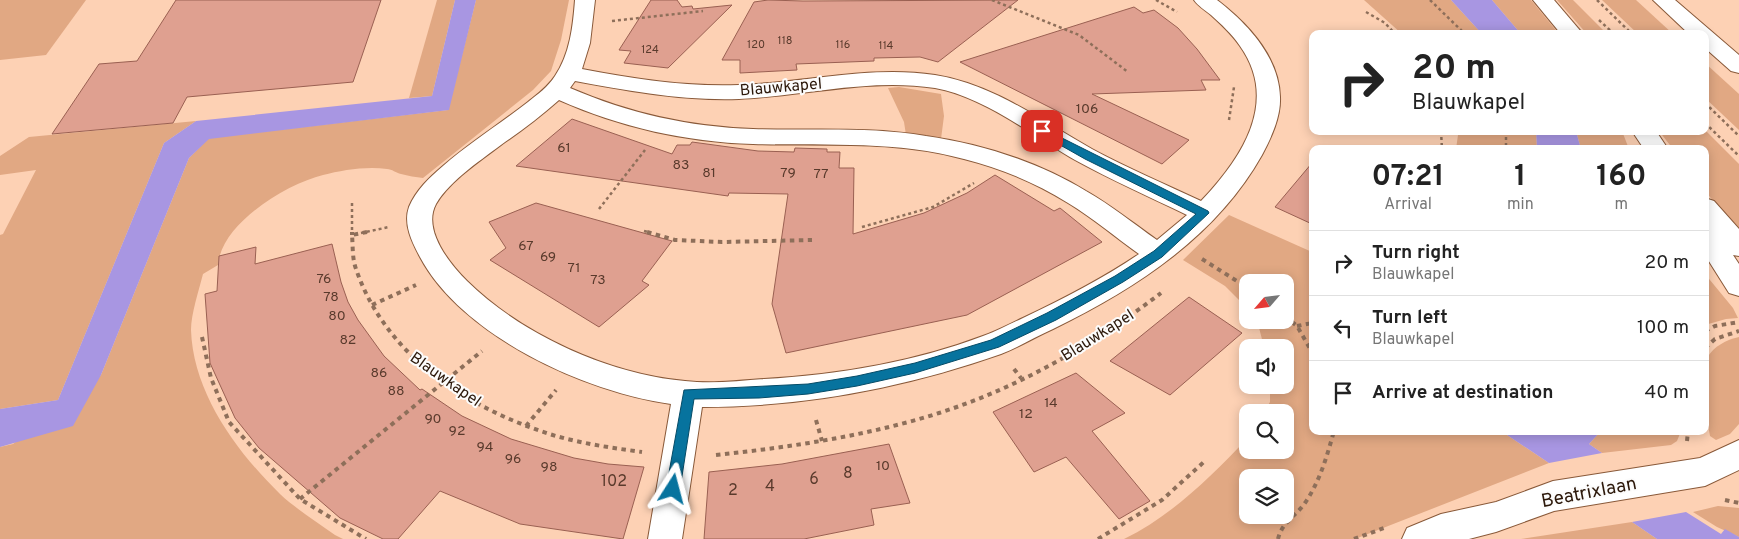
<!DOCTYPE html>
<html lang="en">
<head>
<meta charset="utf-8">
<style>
  body { margin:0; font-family:Overpass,sans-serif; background:#f6f6f6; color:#222; height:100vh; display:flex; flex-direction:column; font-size:19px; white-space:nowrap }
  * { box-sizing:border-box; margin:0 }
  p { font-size:16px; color:#767676 }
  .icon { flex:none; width:28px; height:28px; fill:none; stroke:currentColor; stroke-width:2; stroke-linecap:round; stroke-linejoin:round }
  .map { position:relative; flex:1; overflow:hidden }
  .panel { position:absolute; left:1309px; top:145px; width:400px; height:290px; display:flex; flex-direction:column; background:#fff; border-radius:10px; box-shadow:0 2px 12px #0003 }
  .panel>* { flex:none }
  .banner { position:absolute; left:1309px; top:30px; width:400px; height:105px; border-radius:10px; box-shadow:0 2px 12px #0003; background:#fff; color:#222; overflow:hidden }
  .needle { width:32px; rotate:242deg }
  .controls { position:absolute; left:1239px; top:274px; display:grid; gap:10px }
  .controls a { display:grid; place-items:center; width:55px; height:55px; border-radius:10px; background:#fff; box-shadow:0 2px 12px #0003; font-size:25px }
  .pin { position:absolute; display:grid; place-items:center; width:42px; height:42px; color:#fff; margin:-21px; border-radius:10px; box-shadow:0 2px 8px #0006 }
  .me { position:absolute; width:55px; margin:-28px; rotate:9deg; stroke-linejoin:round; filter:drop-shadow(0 0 4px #0008) }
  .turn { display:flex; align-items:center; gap:18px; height:105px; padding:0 20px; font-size:22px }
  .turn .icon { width:65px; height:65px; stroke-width:2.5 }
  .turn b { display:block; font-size:35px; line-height:42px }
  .eta { display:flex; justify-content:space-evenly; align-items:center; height:85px; text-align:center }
  .eta b { font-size:30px; font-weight:700; line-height:35px }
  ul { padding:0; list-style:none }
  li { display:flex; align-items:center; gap:15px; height:65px; padding:0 20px; border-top:1px solid #e0e0e0 }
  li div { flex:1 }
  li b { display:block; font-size:19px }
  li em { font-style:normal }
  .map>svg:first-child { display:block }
  .green { fill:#e1a883; fill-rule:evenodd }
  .water { fill:#a896e2 }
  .building { fill:#dfa090; stroke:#9a6052 }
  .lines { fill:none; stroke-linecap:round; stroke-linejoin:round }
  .minor-casing { stroke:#895939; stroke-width:2 }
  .major-casing { stroke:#895939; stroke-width:2 }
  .path-far1 { stroke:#8e6f5a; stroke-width:2.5; stroke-dasharray:3 3; stroke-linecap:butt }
  .path { stroke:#8e6f5a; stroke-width:4; stroke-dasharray:4.5 4.5; stroke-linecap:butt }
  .minor { fill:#fff; fill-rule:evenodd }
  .major { fill:#fff; fill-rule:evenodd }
  .route { fill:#07739e; stroke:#054b67 }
  .labels { text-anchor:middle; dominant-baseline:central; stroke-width:4; stroke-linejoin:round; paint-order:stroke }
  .far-number-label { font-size:11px; fill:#593a2c }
  .number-label { font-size:14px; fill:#593a2c }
  .street-label { font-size:16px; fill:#2c180a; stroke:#fcfcfc }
  .near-number-label { font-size:16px; fill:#593a2c }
  .near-street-label { font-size:19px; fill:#2c180a; stroke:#fcfcfc }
</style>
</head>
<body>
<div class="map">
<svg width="1739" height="539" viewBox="0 0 1739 539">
  <rect width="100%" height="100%" fill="#fdd1b4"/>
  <g class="green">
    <path d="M0,0h86l-40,55 -46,5z"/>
    <path d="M437,0h18l-23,96 -23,2z"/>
    <path d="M476,0h93l-8,40 -10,31 -18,19 -110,88c-7,-1 -15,-2 -22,-4 -5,-1 -9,-5 -14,-5 -20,-3 -45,1 -64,6 -37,9 -102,49 -105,90l-15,9c-4,16 -12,40 -12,56 2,63 46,122 89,164 16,15 37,28 55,41l8,4h-343v-92l13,-3 88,-69 88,-217 20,-20 239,-28z"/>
    <path d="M1364,0h87l31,34h-80z"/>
    <path d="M1492,0h39l28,34h-38z"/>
    <path d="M1557,0h16l34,34h-20z"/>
    <path d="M1602,0h34l37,34h-35z"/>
    <path d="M1705,63l34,31v36l-34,-32z"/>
    <path d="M899,87l42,7 3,22 -3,23 -35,-4 -2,-13 -16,-34z"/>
    <path d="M196,121l-32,22 -106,257 -58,9v-174l3,-1 33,-64 -36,5v-19l29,-19z"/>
    <path d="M1705,130l34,34v68l-34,-41v-42h-32l-14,-18z"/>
    <path d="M1456,131h80l1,18h-81l2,-14z"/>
    <path d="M1576,131h46l7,18h-48z"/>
    <path d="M1229,215l83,37v179h189l48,32 -194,76h-231c49,-24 86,-62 123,-100l1,11h37v-38h-21l6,-10v-17h15v-37l-21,-1 -7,-27h28v-38h-37l-1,26 -22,-22 -42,-26zM1248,478h37v37h-37z"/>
    <path d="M1705,274l28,34 5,10 -12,1 -21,6z"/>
    <path d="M1739,337v87l-9,10 -14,6 -6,-4c-3,-16 -11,-64 -3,-78 7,-12 19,-18 32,-21z"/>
    <path d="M1601,431h80l-4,10 -6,4 -69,8 -13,-9z"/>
    <path d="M1718,506l21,2v29l-22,-10 -24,-15z"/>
    <path d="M1632,522l25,17h-136z"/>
  </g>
  <g class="water">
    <path d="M455,0h21l-27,110 -240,29 -20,19 -88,217 -28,51 -73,21v-38l58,-9 106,-257 32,-22 236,-25z"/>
    <path d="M1451,0h41l29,34h-39z"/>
    <path d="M1536,131h40l5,18h-44z"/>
    <path d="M1501,431h100l-12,13 13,9 -53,10z"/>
    <path d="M1686,512l35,22 4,-5 14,8v2h-82l-25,-17z"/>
  </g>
  <g class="building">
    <path d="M176,0h205l-28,82 -166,15 -14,26 -121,11 47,-70 38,-3z"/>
    <path d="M651,0h26l5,7 10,-1 1,3 39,-4 -64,63 -44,-5 7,-12 -12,-1z"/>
    <path d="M768,0l35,1 215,-1 -80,62 -18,-5 -46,1v3l-78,3 1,6 -57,3v-13h-18l32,-58z"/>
    <path d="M1134,7l9,6 11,-3 24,18 19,21 23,31h-19l5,10 -114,4 97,46 -27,24 -202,-102z"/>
    <path d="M572,119l100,35 5,-9h13l2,-3 66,9 36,1 1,-4 32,1v3h13l-1,16h15l-1,66 71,-21 43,-20 28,-18 59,36 6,-3 42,34 -135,73 -181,38 -14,-49 16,-110 -59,-1 -1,3 -212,-30z"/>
    <path d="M1312,163v61l-37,-17z"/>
    <path d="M536,203l136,38 -30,40 7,4 -50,42 -109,-67 16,-12 -17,-26z"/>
    <path d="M332,244l9,38 7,20 10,18 26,36 36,34 2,-1 40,27 49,23 63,19 34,6 36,3 -21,72 -103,-15 -80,-33 -42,48h-15l-43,-21 -81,-70 -24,-30 -25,-55 -5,-69 12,-3 2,-35 37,-9 -1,17z"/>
    <path d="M1189,297l53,36 -72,62 -60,-34z"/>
    <path d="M1076,373l49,40 -33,18 58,70 -31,18 -53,-62 -32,15 -41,-60z"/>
    <path d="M889,444l21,59 -39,6 3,16 -70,14h-100l5,-67 73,-8z"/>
  </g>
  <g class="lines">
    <defs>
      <g id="minor">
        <path d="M575,0h20l-5,43 -8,26c52,10 104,18 157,16 66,-2 131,-20 196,-10 58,9 107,46 157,74 35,19 73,35 109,52 40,-42 79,-99 39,-155 -8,-12 -19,-22 -29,-31 -6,-5 -13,-9 -17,-15h23c30,23 62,57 63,97 1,20 -9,41 -18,58 -46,82 -127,134 -209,174 -18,8 -34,18 -52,25 -97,34 -197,53 -299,53l-20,132h-34l23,-135c-86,-12 -209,-68 -251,-147 -8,-15 -17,-33 -11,-50 7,-17 21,-30 34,-41 26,-23 57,-42 85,-64 10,-8 20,-15 27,-26 15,-22 18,-50 20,-76zM575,81c54,10 109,20 164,18 65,-3 130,-21 196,-11 47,8 99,48 140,72 36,20 75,37 112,55l-30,25c-23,-16 -46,-35 -71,-49 -48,-29 -104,-47 -160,-55 -57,-10 -115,-5 -173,-7 -64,-2 -125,-16 -183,-41zM559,100c61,27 127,42 194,44 71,2 142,-4 211,15 36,9 72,24 104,44 25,15 47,34 71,51 -37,25 -76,45 -116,64 -13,6 -26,13 -40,18 -69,26 -146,39 -219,43 -26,2 -53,5 -79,2 -76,-7 -163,-46 -218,-100 -17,-17 -45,-51 -31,-77 14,-24 48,-46 69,-62 19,-13 37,-27 54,-42z"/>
        <path d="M1653,0h22l64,55v18l-8,-2 -26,-23v-14h-16z"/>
        <path d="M1739,440v30l-34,16 -151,25 -58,21 -27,7h-67l5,-11 34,-14 55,-12 57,-21 147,-23z"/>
      </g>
      <g id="major">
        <path d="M1533,0h21l29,34h-22z"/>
        <path d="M1632,131h24l12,18h-24z"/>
        <path d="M1705,198l9,3 25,28v27l-6,-1 6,9v32l-10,-3 -24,-38z"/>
      </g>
    </defs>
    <use href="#minor" class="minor-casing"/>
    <use href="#major" class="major-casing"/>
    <g class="path-far1">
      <path d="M992,0l87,35 49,37"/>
      <path d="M1156,0l21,12"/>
      <path d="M1430,0l35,34"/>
      <path d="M1597,0l35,34"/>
      <path d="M1366,12l19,11 10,11"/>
      <path d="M1599,20l15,14"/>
      <path d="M612,21l91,-10"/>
      <path d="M1705,103l34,33"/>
      <path d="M1229,120l5,-33"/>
      <path d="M1705,123l34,33"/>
      <path d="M1441,131l1,18"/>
      <path d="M1506,131v18"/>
      <path d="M352,203v30"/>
      <path d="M599,209l46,-59"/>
      <path d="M862,227l71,-20 41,-24"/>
      <path d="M644,231l7,2"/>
      <path d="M361,233l28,-6"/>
    </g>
    <g class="path">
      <path d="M352,232v3"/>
      <path d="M367,232l-15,3c1,11 0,23 4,34 30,88 114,141 200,167 28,8 57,12 86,16"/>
      <path d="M647,232l28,8 47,2 90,-2"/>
      <path d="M1202,259l46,29"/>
      <path d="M372,305l44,-20"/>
      <path d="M1285,316l12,10 15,26"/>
      <path d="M1297,326l15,-3"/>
      <path d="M1705,331l10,-5 24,-4"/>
      <path d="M202,337l9,41 18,44 71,77 66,40"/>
      <path d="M1705,348l10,-9 24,-8"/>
      <path d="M1014,369l7,9"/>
      <path d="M816,420l6,21"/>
      <path d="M526,426l30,-36"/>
      <path d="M1687,441l1,-10"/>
      <path d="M716,455c75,-8 151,-19 223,-42 81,-26 155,-69 222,-120"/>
      <path d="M300,499l182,-148"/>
      <path d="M1725,500l14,3"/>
      <path d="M1098,539l64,-39 44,-40"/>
      <path d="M1278,539c4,-17 18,-23 27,-36 15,-22 22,-47 29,-72"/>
      <path d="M1354,539l30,-11"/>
    </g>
    <use href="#minor" class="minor"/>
    <use href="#major" class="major"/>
  </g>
  <path class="route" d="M1042,128l166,83 1,2 -47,44 -39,25 -67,38 -57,27 -84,26 -58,13 -49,8 -49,4 -65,1 -14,90 -2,4 -5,2 -5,-2 -2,-4 18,-99 124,-6 49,-8 58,-13 76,-23 56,-27 68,-37 39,-25 42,-37 -111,-55 -46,-26 -2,-2z"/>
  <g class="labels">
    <g class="far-number-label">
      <text x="785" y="41">118</text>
      <text x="756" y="45">120</text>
      <text x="843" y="45">116</text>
      <text x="886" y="46">114</text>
      <text x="650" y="50">124</text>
    </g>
    <g class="number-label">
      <text x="1087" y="109">106</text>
      <text x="564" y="148">61</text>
      <text x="681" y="165">83</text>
      <text x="709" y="173">81</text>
      <text x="788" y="173">79</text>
      <text x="821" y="174">77</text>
      <text x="526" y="246">67</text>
      <text x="548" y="257">69</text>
      <text x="574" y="268">71</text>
      <text x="324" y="279">76</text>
      <text x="598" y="280">73</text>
      <text x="331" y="297">78</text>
      <text x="337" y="316">80</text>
      <text x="348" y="340">82</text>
      <text x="379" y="373">86</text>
      <text x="396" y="391">88</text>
      <text x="1051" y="403">14</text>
      <text x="1026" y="414">12</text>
      <text x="433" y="419">90</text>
      <text x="457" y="431">92</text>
      <text x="485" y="447">94</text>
      <text x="513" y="459">96</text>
      <text x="883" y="466">10</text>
      <text x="549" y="467">98</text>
    </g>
    <g class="street-label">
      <text transform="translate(781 88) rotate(-5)">Blauwkapel</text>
      <text transform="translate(1098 336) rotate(-32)">Blauwkapel</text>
      <text transform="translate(445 380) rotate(35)">Blauwkapel</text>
    </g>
    <g class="near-number-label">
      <text x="848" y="474">8</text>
      <text x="814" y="480">6</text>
      <text x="614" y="482">102</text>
      <text x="770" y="487">4</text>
      <text x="733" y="491">2</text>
    </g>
    <g class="near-street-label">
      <text transform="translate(1589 493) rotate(-11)">Beatrixlaan</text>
    </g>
  </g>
</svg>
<div class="controls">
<a><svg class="needle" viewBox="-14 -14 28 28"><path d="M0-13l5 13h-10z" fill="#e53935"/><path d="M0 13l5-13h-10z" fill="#767676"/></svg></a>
<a><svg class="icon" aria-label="sound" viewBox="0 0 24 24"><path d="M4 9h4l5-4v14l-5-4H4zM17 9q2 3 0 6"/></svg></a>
<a><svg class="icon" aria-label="search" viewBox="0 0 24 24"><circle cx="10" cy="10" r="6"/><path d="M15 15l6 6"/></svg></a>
<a><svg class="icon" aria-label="layers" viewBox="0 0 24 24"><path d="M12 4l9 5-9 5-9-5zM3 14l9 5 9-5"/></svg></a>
</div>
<div class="pin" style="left:1042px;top:131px;background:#d93025"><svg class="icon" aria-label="arrive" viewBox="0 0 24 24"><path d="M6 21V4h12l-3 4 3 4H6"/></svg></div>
<svg class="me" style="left:673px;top:489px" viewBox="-20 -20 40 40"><path d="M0-17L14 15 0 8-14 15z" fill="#07739e" stroke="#fff" stroke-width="4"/></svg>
<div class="banner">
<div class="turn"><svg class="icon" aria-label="right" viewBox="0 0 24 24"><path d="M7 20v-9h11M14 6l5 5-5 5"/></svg><div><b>20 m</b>Blauwkapel</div></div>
</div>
<section class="panel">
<div class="eta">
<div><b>07:21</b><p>Arrival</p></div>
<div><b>1</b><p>min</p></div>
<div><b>160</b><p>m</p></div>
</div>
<ul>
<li><svg class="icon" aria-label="right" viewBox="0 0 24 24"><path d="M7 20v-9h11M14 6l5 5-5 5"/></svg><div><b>Turn right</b><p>Blauwkapel</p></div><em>20 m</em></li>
<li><svg class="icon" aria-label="left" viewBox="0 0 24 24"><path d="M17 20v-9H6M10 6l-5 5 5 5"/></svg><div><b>Turn left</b><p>Blauwkapel</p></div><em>100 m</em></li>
<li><svg class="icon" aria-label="arrive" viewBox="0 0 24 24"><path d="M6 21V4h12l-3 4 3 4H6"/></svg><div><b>Arrive at destination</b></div><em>40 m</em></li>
</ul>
</section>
</div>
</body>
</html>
